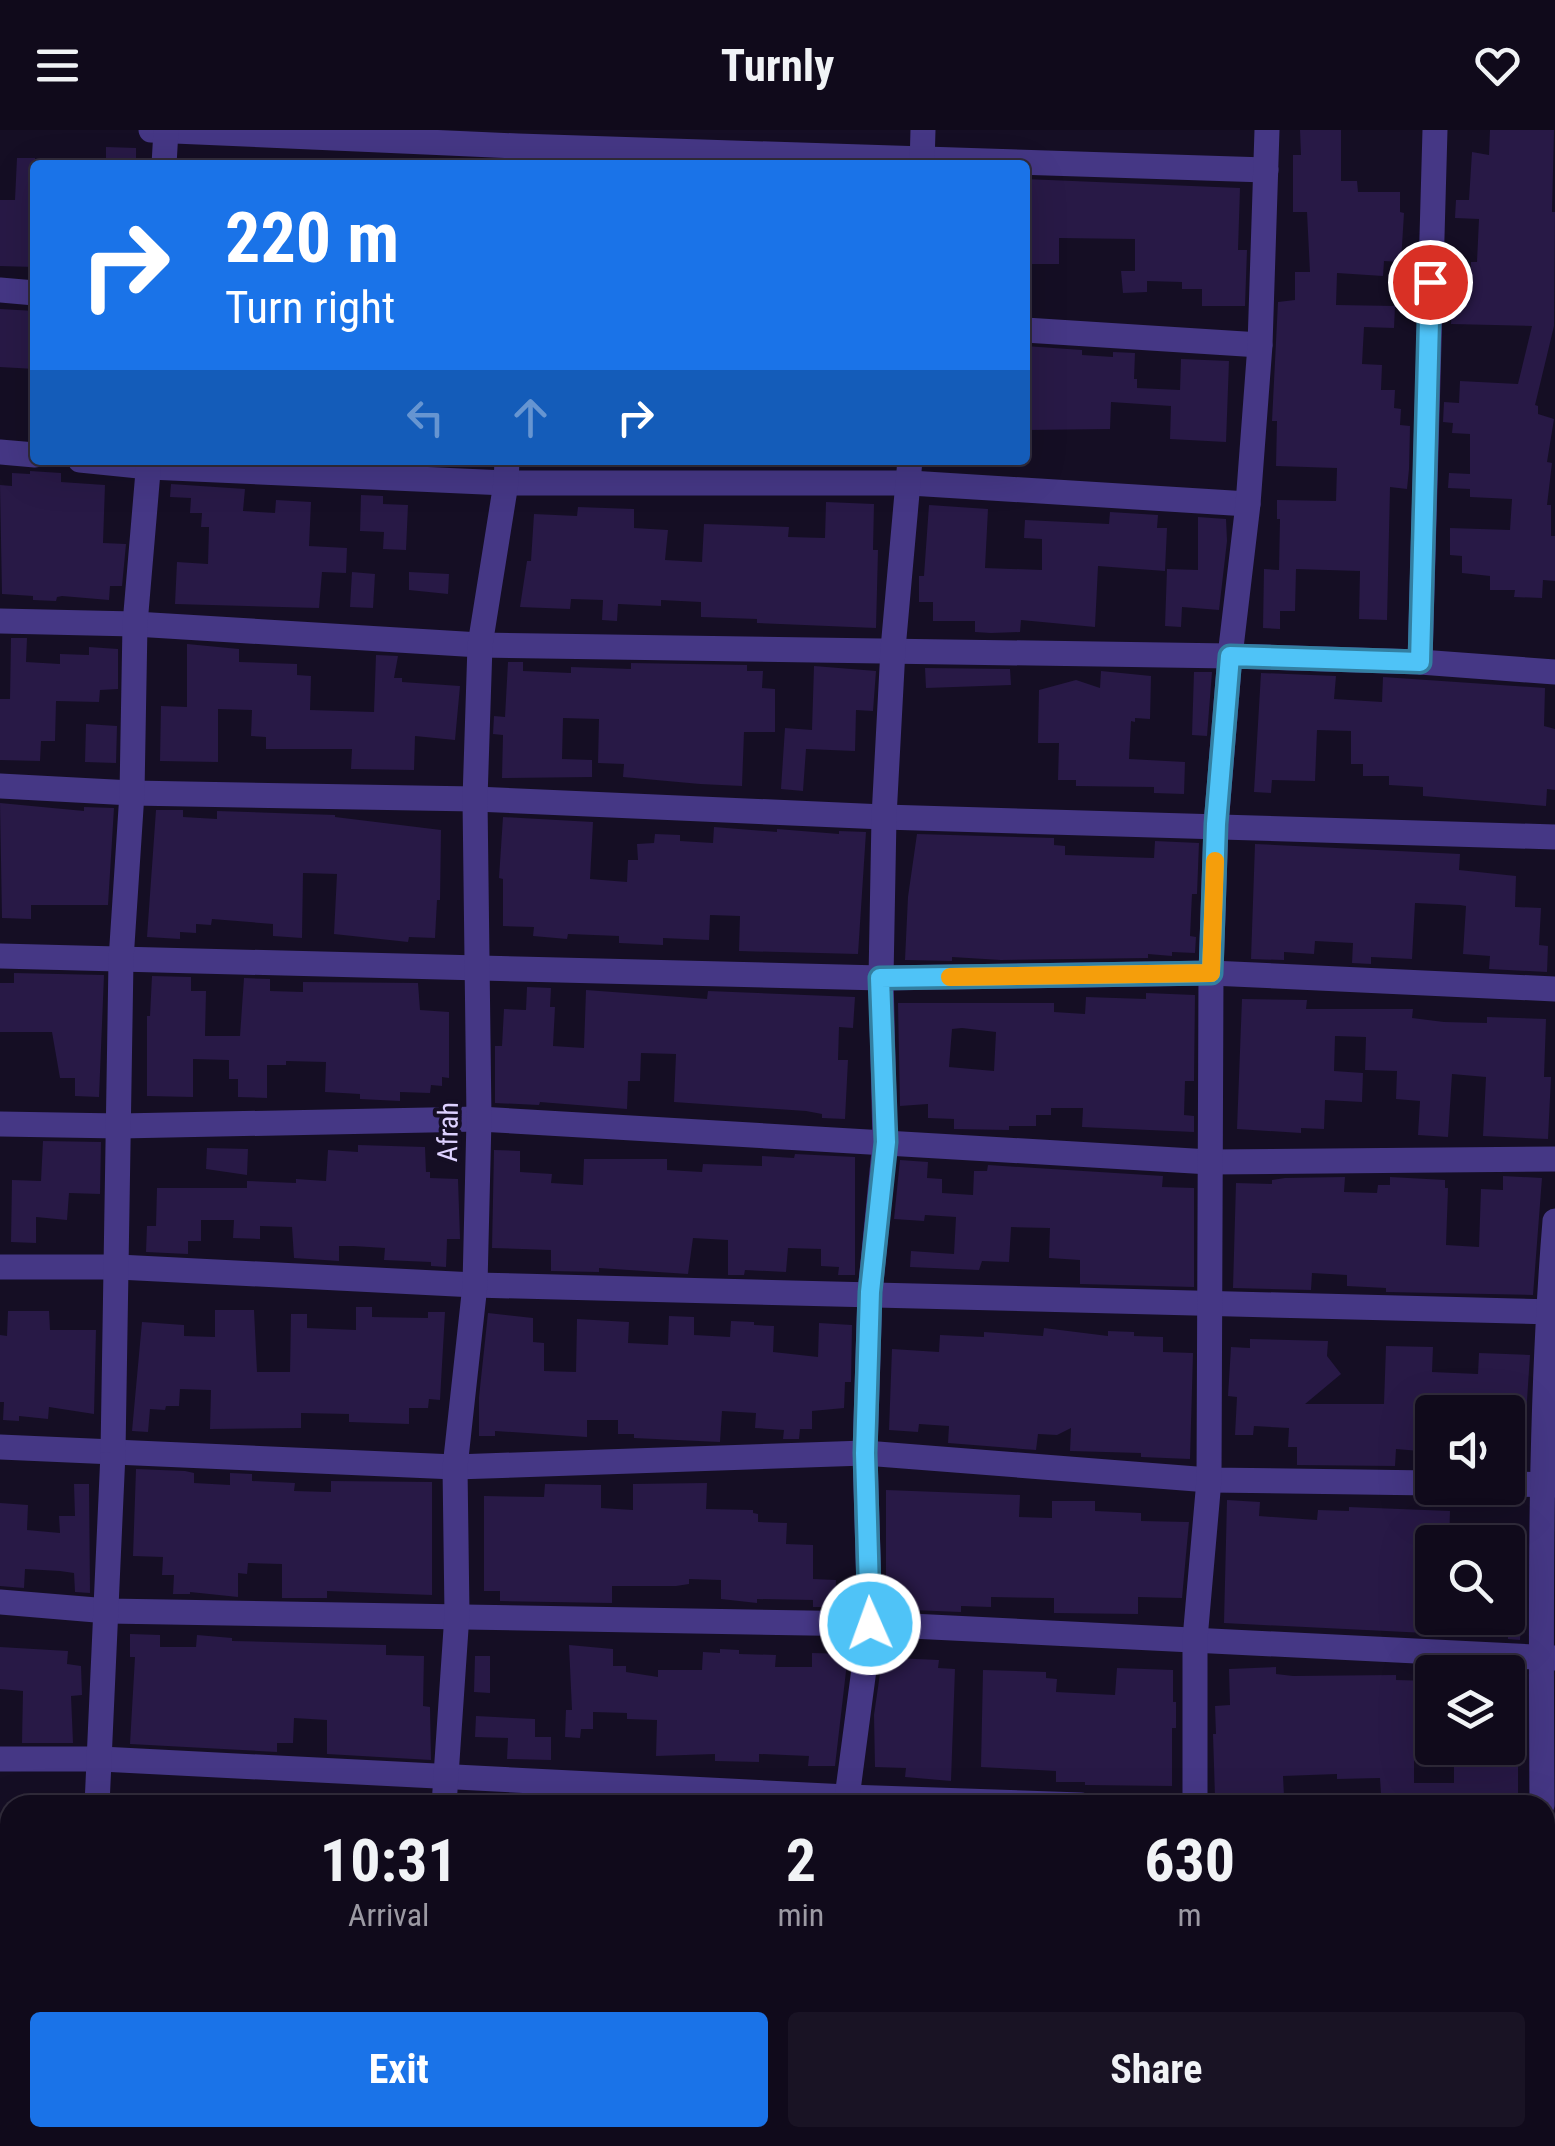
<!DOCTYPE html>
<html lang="en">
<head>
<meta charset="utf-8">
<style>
  body { margin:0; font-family:"Roboto Condensed",sans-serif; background:#191324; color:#f1f3f6; height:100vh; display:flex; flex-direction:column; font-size:38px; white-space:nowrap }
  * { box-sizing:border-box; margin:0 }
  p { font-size:32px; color:#9c9aa3 }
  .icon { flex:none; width:55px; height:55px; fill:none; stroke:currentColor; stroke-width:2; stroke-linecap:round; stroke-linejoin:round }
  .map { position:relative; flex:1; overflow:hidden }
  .details { position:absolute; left:0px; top:1665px; width:1555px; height:352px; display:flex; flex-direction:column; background:#100a1b; border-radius:30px 30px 0 0; box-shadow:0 10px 40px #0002,0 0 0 2px #302b3a }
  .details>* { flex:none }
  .banner { position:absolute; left:30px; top:30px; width:1000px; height:305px; border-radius:10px; box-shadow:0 10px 40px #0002,0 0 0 2px #302b3a; background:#1a73e8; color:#fff; overflow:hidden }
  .fabs { position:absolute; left:1415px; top:1265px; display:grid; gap:20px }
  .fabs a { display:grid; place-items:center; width:110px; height:110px; border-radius:10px; background:#100a1b; box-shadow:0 10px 40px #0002,0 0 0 2px #302b3a; font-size:50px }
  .pin { position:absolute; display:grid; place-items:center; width:85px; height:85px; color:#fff; margin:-42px; border:5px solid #fff; border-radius:50%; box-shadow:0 2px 10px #0007 }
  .me { position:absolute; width:110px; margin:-55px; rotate:358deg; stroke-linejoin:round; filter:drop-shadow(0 0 8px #0008) }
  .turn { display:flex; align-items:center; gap:35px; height:210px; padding:0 30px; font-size:45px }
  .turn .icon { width:130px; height:130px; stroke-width:2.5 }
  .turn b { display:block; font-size:70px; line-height:85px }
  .lanes { display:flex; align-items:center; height:95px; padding:0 30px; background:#0003; justify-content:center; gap:50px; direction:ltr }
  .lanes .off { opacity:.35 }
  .eta { display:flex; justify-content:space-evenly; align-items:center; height:170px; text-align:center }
  .eta b { font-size:60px; font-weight:700; line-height:70px }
  .cta { display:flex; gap:20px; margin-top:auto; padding:20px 30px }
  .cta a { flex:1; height:115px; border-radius:10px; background:#1a73e8; color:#fff; font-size:40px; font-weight:700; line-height:115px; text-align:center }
  .cta a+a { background:#191324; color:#f1f3f6 }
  header { display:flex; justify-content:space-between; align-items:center; height:130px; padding:0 30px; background:#100a1b; font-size:45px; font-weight:700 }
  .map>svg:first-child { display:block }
  .building { fill:#281946; fill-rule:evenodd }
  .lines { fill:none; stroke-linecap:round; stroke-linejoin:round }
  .minor { stroke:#453785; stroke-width:25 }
  .route-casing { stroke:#337fa1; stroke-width:25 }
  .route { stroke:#4fc3f7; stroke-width:18 }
  .slow { stroke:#f59e0b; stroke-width:18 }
  .labels { text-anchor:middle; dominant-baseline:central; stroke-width:8; stroke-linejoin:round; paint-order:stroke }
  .street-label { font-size:28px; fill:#ddd1ff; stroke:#150e24 }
</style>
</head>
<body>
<header><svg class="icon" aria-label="menu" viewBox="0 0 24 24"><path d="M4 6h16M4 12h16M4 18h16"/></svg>Turnly<svg class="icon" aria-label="heart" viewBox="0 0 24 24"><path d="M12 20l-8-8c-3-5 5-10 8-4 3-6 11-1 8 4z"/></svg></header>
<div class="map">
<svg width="1555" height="2016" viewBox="0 0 1555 2016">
  <rect width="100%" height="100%" fill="#150e24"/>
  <g class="building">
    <path d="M1300,0h41v51h16l1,11h42v20l4,1 -3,49 -17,-1 -1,15 -46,-3 -1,32 59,1 -1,22 -30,-1 -2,37 20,1 -1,25h14l-1,18 7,1 -1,16 10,1 -1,43 -2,20 -17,-2 -3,133 -28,-1 1,-48 -64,-2 -1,42h-15v18l-17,-1 1,-59 15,1 1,-51h-3v-19l59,1 1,-33 -61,-2 1,-45h-5l6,-119 17,-2v-28h15l-3,-60h-14v-57h8z"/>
    <path d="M1490,0h64l-2,82h3l-1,114 -19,79 3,1v8l16,5 -7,43 5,1 -5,42h4v31h4v45l-12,-1 -1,18 -28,-1 1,-7h-25v-14l-28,-3v-17l-12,-1v-27l60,2 2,-31 -42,-2v-8l-22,-1 1,-15 21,1v-40l-18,-1 1,-10 -10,-1 1,-20 15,1 1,-22 58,3 14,-58 -81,-2 3,-49 17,1v-14h6l2,-43 -24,-1 1,-18h13l3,-48 17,3z"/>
    <path d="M106,17l30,1v17h-30z"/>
    <path d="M17,28h18v109l-35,-1v-66h15z"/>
    <path d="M1025,49l215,9 -2,62h9l-2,56h-43v-17h-20v-7l-35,-1v11l-24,1 -2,-22h14v-32l-76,-1v26h-34z"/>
    <path d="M0,179l35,2v58l-35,-2z"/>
    <path d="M1025,216l57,4v5l31,2v-5l22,1 -1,26h3v9l43,2 1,-31 48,2 -3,81 -56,-3 1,-33 -60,-4 -1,27 -85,1z"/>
    <path d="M30,341l31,2v9l44,3 -2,58 23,1 -4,42h-12l-1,14 -47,-4 -5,1 -1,4 -23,-1v-4l-31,-2 -2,-109 12,1v-13l18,1z"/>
    <path d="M171,354l74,5 -2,22 32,2 1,-13 35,2 -2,44 38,2 -1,25 -24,-1 -3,36 -144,-4 2,-42 31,2 1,-37h-8l1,-14h-12l1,-15 -21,-1z"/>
    <path d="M361,365l22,1v8l25,1 -2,45 -23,-1 1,-17 -24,-1z"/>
    <path d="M826,372l48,2 -1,46h5l-2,78 -119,-5v-4l-56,-2v-15l-40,-2v6l-43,-2 -1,17 -15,-1 1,-20 -32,-1 -1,10 -50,-2 7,-46h4l3,-47 43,2 1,-9 56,2v19l34,2 -3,30 37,2 2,-38 85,3 -1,10 37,1z"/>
    <path d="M929,375l59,4 -3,59 57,2v-31l-18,-1 1,-18 84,4 1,-12 48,3 -1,13h10l-2,43 -67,-5 -3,61 -74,-7 -1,12 -29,1 -16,-1v-11h-42v-19h-14v-26h5z"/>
    <path d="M1198,387l28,2 1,22 -8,69 -37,-3 -1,20 -16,-1 2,-57 31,1z"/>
    <path d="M352,442l23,2 -2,34 -23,-1z"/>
    <path d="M409,442l40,2 -1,20 -39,-4z"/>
    <path d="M11,508h16l-1,24 34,2v-10l29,1v-8l29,2v40l-18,1 -1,12 -43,-1 -1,40h-14l-1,20 -40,-1v-61h10z"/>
    <path d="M187,514l52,5v13l58,2v11l14,1 -1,34 64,2 2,-57 22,1 -4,22h8v4l58,4 -5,54 -40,-4 -1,34 -63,-1 1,-20h-86v-12l-15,-1 1,-26 -34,-1v53l-58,-1 1,-55 26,1z"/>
    <path d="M508,532h15v9l48,2v-6l60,2v-6l116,2v6h16l-1,17 13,1v43h-31l-2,54 -42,-2 -77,-7 1,-13 -26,-1 1,-44 -36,-1 -1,41 30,1v17l-90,1 1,-43 -10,-1 1,-18 11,1z"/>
    <path d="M814,536l62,5 -3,40 -17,-1 -1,41 -49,-2 -3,42 -22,-2 4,-61 27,2z"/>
    <path d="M925,538l85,1 1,16 -85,3z"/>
    <path d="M1101,541l50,5 -1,43 -15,-1v4l-4,-1 -2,38 56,3 -1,32 -30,-1v-6l-78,-1v-6h-18l1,-37h-21l1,-53 37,-10 24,8z"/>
    <path d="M1194,542h18l-5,64 -15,-1z"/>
    <path d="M1261,543l75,3 -2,23 48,3 1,-25 162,11 -1,38 11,3v61l-8,-1 -1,17 -123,-10v-9l-34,-2v-9h-26v-12h-12v-33l-34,-1 -2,51 -43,-1 -1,13 -17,-1z"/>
    <path d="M86,594l31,2 -1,37 -31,-1z"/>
    <path d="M0,673l84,8v-4l30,1 -6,97h-77v14l-29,-1z"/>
    <path d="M156,680h27v7l34,2v-8l118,4v2l106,13 -1,70h-3l-2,38 -26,-1 -1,5 -74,-8 3,-60 -34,-1 -1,65 -29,-2v-12l-61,-5 -1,6 -15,-1v9l-16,-1v7l-33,-2z"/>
    <path d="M503,687l90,5 -3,57 37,3 1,-22h10l-1,-16 17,-1 1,-9 25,1v6l33,2 1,-16 63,5v-3l62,5v-3l27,1 -8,122 -119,-3 1,-35 -30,-1 -1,25 -46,-2v7l-44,-2v-7l-51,-2 -1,5 -34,-3 1,-9 -31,-1v-47l-4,-1z"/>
    <path d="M917,704l137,4v7l11,1v9l57,2 32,1 1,-17 44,2 -2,51h-5l-2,42 6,1 -1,16 -23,-1v4l-24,-2v4l-147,2 -49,-3v4l-47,-1 3,-63z"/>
    <path d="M1255,714l205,10 -1,16 57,6 -1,31 26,1 -2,37 9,1 -1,26 -58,-3 1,-13 -27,-2 3,-48 -6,-1 -45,-2 -3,56 -41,-2v7l-19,-1 1,-20 -38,-2 -1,13 -30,-2v8l-33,-1z"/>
    <path d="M14,843l90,2 -5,122 -24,-1v-18h-15l-8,-46h-52v-49h14z"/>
    <path d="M152,846l39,1v14h15l-1,45h35l4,-58 26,1v12l33,1v-10l115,1 2,27 29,2v66l-7,-1v9l-11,-1 -1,8 -30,-1v9l-40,-2v-5l-35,-2 1,-30 -40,-1v4h-19v33l-29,-1v-18h-9v-19l-36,-1v38l-46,-1v-80h3z"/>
    <path d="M527,857l24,1 -1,19h5l-2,39 31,2 2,-58 121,9 1,-8 147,6 -2,31 -14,-1 -1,33h10l-3,59 -23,-1v-4l-16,-3 -132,-9 2,-48 -35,-1 -1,28h-12l-1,28 -87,-7 -1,3 -44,-2v-57h7l2,-37 22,1z"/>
    <path d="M1146,863l49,2 -1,86h-9l-1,34 10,1v16l-112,-5 1,-19h-32v7h-15v11h-27v4l-55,-1v-10l-26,-1v-14l-28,2 -2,-103h156v9l31,2 1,-17 60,2zM962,898l34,4 -2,39 -45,-4 3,-38z"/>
    <path d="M1242,869l65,1 -1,9h107l-1,9 32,4 43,1v-6l59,2 -2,58h7l-3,62 -65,-3 3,-59 -34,-3 -4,63 -30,-2 2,-34 -24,-2 1,-28 -32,-1 1,-33 -31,-1 -1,35 29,2 -1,29 -37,-2 -1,29 -23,-1v5l-64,-4z"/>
    <path d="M43,1011l58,1 -1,52 -31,-1 -2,27 -31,-3v26l-25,-1 1,-62 29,1z"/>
    <path d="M358,1015l67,2 1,25h4v6l28,1 2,60h-13l-1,28 -15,-1v-4l-47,-2 1,-12 -32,-2h-14v15l-45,-3 -2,-31 -32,-1v13l-27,-1 1,-18h-33v21h-13v13l-42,-2 1,-26h9l1,-38h90v-7l49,2v-4l30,2 2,-31 30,2z"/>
    <path d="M207,1018l41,1 -1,26 -41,-6z"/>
    <path d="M494,1020l26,1v21l32,2 -1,9 32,2 1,-26h83v11l35,2 1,-8 59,2v-10l32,2 1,-4 60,3v118h-17l1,-8 -18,-1v-17l-33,-1 -2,24 -41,-2 -1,5h-16v-35l-35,-2 -5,36 -89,-6v4l-48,-1v-21l-59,-2z"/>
    <path d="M900,1030l28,2 -1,16 15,1v14l31,2 1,-24h13l1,-6 175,11 -1,11 32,1v99l-114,-3v-24l-31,-2 1,-30 -39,-1 -2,35 -27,-1 -3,9 -69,-3 1,-16 43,3 2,-37 -31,-2 -1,6 -30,-2z"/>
    <path d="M1503,1046l39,2 -9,117 -147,-3v-4l-39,-2v-11l-35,-2 -1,17 -78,-2 3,-105 36,1v-4l13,-2 60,-1 -1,15 33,1 1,-8h12v-8l55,3v8h3l-2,57 33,2 2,-58 22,1z"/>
    <path d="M356,1177h16v10l56,1v-6h17l-5,88 -11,-1 -1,9h-19v16l-60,-2v-8l-48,-1v15l-91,1 1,-39 -31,-1 -1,17h-13l-1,4 -15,-1 -2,23 -16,-1 10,-109 42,3v11l31,1v-27h39l3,62h33l1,-58h16v14l49,2z"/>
    <path d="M8,1181h41l1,19h46l-2,84 -45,-7 -1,12 -29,-3v5l-16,-1 1,-18h-4v-67l7,1z"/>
    <path d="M488,1183l45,5v24l11,1v28l32,1 1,-53 52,3 -1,21 40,2 1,-29 25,1v18l36,2 1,-16 23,1v3l20,1 -1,26 45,5 1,-34 33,2 -1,57h-6l-1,26 -32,3v18h-12l-1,10h-16l1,-9 -29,-2 1,-15 -34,-2 -2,31 -86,-4v-4h-16v-14h-31v17l-92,-6v5h-16v-39z"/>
    <path d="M1044,1198l64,8v-5l26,1v4l29,1v15l30,1 -3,106 -49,-2v-4l-71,-2 1,-23 -14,7 -19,-1 -2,16 -88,-7 1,-17 -30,-2 -1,8 -29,-2 3,-81 47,3 1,-17 44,2v-5l59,4z"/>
    <path d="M1250,1209l78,2 -1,15 14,18 -36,30h79l2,-58 47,1 -1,25 46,2 1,-21 51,2 -7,106 -15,-1v-48h-76v40l-36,-3 -1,17 -98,-1v-18h-9l1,-19 -35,-2 -1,9h-18l2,-38 -9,-1 3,-49 19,1z"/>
    <path d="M136,1339l49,2 9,2v10l36,2v-12l22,1v7l43,2 -1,8 37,1v-11l101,1v113l-105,-4v7h-45v-34l-34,-1 -1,11 -9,-1v24l-48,-5v2h-17l1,-19h-12l1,-18 -30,-1z"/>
    <path d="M707,1353l-1,26 47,1v3l5,1v8l29,1 -1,21 27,1v34l23,1 -1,27h-22v-7l-56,-1v4l-36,-4v-19l-32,-1v5l-13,2h-64v17l-112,-2v-10h-16v-95l60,1 1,-13 56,1v23l32,2v-26z"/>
    <path d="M74,1354h15l1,109 -15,-1 -1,-19 -14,-2 -35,-2 -1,19 -24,-2v-83l28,2 -1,25 33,3 -1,-17h16z"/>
    <path d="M886,1360l134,5 -1,22 33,1v-17h43v10l46,2v8l48,1 -7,76 -44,-1v17l-84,-1v-15l-63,-1v10l-30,-1v6l-75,-3z"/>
    <path d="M1227,1370l33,2 -1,14 58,4 1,-10 31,1v-4l101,4 -1,31h-17v76h14v16l-222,-11z"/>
    <path d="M1508,1444l16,1 -4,65 -12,-1v-6h-3z"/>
    <path d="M130,1504l30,1v12h36l1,-12 35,3v3l154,4v10l38,1 -1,50 7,1 1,53 -104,-6v-34l-33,-2 -1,25h-16v9l-147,-8 5,-87h-5z"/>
    <path d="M569,1515l44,4v17h13v6l32,5v-7h44l1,-18 17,1v-4l19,1v4l37,1 -1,12h37v-14l36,1 -13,112h-27l1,-10 -50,-2v8l-44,-1v-7l-59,2 1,-36 -30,-1v-6l-34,-1v17h-12l-1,9 -15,-1 1,-27h6z"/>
    <path d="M0,1517l68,4 -1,13 14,2 1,29 -11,1 2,47h-51l1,-52 -23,-2z"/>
    <path d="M883,1523h12l-1,5 45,2 -1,8 17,1 -4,112 -46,-4 1,-9 -31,-1 -1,-52z"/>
    <path d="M475,1526h15v37l-16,-1z"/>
    <path d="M1276,1537v7l17,2 103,-1v5l36,1v59h-18v43h40v-35h64v54l-121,-3v-5h-16l-1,-16 -43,1v-5l-54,2 1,20 -69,1 -2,-63h3l-1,-28 15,-1 -1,-36z"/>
    <path d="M1117,1538l56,2v32h3v26h-4v58l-87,-1v-3h-29v-11l-75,-4 2,-97 63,2v6l11,1 -1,13 59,3z"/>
    <path d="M476,1586l59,3v18h16v23l-44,-1 1,-21 -33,-1z"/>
  </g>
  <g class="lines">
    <g class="minor">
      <path d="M151,0l367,16 748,24"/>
      <path d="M164,35l2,-35"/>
      <path d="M922,35l1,-35"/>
      <path d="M0,160l35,3"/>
      <path d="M1025,200l235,15"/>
      <path d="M0,322l35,3"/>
      <path d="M80,330l69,7 357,16h404l338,21"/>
      <path d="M0,491l135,3 345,21 750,11 190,6 135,10"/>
      <path d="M1420,532l15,-532"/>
      <path d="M0,656l132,7 343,6 409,18 671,20"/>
      <path d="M0,826l881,22 330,-5 344,16"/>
      <path d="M0,994l120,2 359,-7 731,43 345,-3"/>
      <path d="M0,1137h118l357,18 1080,27"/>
      <path d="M0,1317l455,20 410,-14 344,27 223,3"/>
      <path d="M1508,1354l47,1"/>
      <path d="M0,1472l108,9 762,13 685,34"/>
      <path d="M0,1629h101l746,38 234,8"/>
      <path d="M97,1675l16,-352 8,-493 11,-167 3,-169 14,-164"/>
      <path d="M444,1675l13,-191 -2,-147 20,-182 4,-166 -4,-320 5,-154 26,-162 1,-23"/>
      <path d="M846,1675l24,-181 -5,-171 5,-161 15,-150 -4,-164 3,-161 9,-168 17,-189"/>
      <path d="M1195,1675v-166l14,-159 2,-507 5,-148 14,-169 18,-152 12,-159 7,-215"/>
      <path d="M1542,1675c-1,-195 -3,-390 13,-584"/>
      <path d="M1545,1701h10"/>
      <path d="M0,1787h10"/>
      <path d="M1545,1857l10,1"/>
      <path d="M0,1981h10"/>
      <path d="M82,2008v8"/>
      <path d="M719,2008l196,8"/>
      <path d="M439,2016v-8"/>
      <path d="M1177,2016v-8"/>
      <path d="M1531,2016v-8"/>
    </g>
  </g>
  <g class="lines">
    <defs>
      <path id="route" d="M870,1494l-5,-171 5,-161 16,-150 -6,-164 331,-5 5,-149 14,-168 190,6 10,-380"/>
    </defs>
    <use href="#route" class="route-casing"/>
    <use href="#route" class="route"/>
    <path class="slow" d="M950,847l261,-4 4,-112"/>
  </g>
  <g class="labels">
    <g class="street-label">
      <text transform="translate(448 1002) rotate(-89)">Afrah</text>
    </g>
  </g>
</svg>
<div class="fabs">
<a><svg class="icon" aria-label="sound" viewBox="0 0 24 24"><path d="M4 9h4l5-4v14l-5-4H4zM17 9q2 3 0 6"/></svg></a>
<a><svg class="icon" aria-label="search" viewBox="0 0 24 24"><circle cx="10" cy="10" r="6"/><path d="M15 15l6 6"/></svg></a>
<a><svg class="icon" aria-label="layers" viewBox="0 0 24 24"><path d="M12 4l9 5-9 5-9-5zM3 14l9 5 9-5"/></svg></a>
</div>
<div class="pin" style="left:1430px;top:152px;background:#d93025"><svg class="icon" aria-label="arrive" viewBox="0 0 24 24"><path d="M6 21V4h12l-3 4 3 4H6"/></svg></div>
<svg class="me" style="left:870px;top:1494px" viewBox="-20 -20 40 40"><circle r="17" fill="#4fc3f7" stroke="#fff" stroke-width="3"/><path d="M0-11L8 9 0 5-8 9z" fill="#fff"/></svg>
<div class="banner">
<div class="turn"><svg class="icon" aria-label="right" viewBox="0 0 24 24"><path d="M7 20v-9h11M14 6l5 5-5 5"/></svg><div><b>220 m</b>Turn right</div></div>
<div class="lanes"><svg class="icon off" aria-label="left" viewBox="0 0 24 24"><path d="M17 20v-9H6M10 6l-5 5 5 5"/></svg><svg class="icon off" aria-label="ahead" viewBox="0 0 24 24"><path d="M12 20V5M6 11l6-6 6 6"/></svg><svg class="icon" aria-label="right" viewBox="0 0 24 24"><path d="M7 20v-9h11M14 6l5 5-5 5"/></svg></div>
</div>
<section class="details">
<div class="eta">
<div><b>10:31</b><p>Arrival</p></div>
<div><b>2</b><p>min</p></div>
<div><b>630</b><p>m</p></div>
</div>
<div class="cta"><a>Exit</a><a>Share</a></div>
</section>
</div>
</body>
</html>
